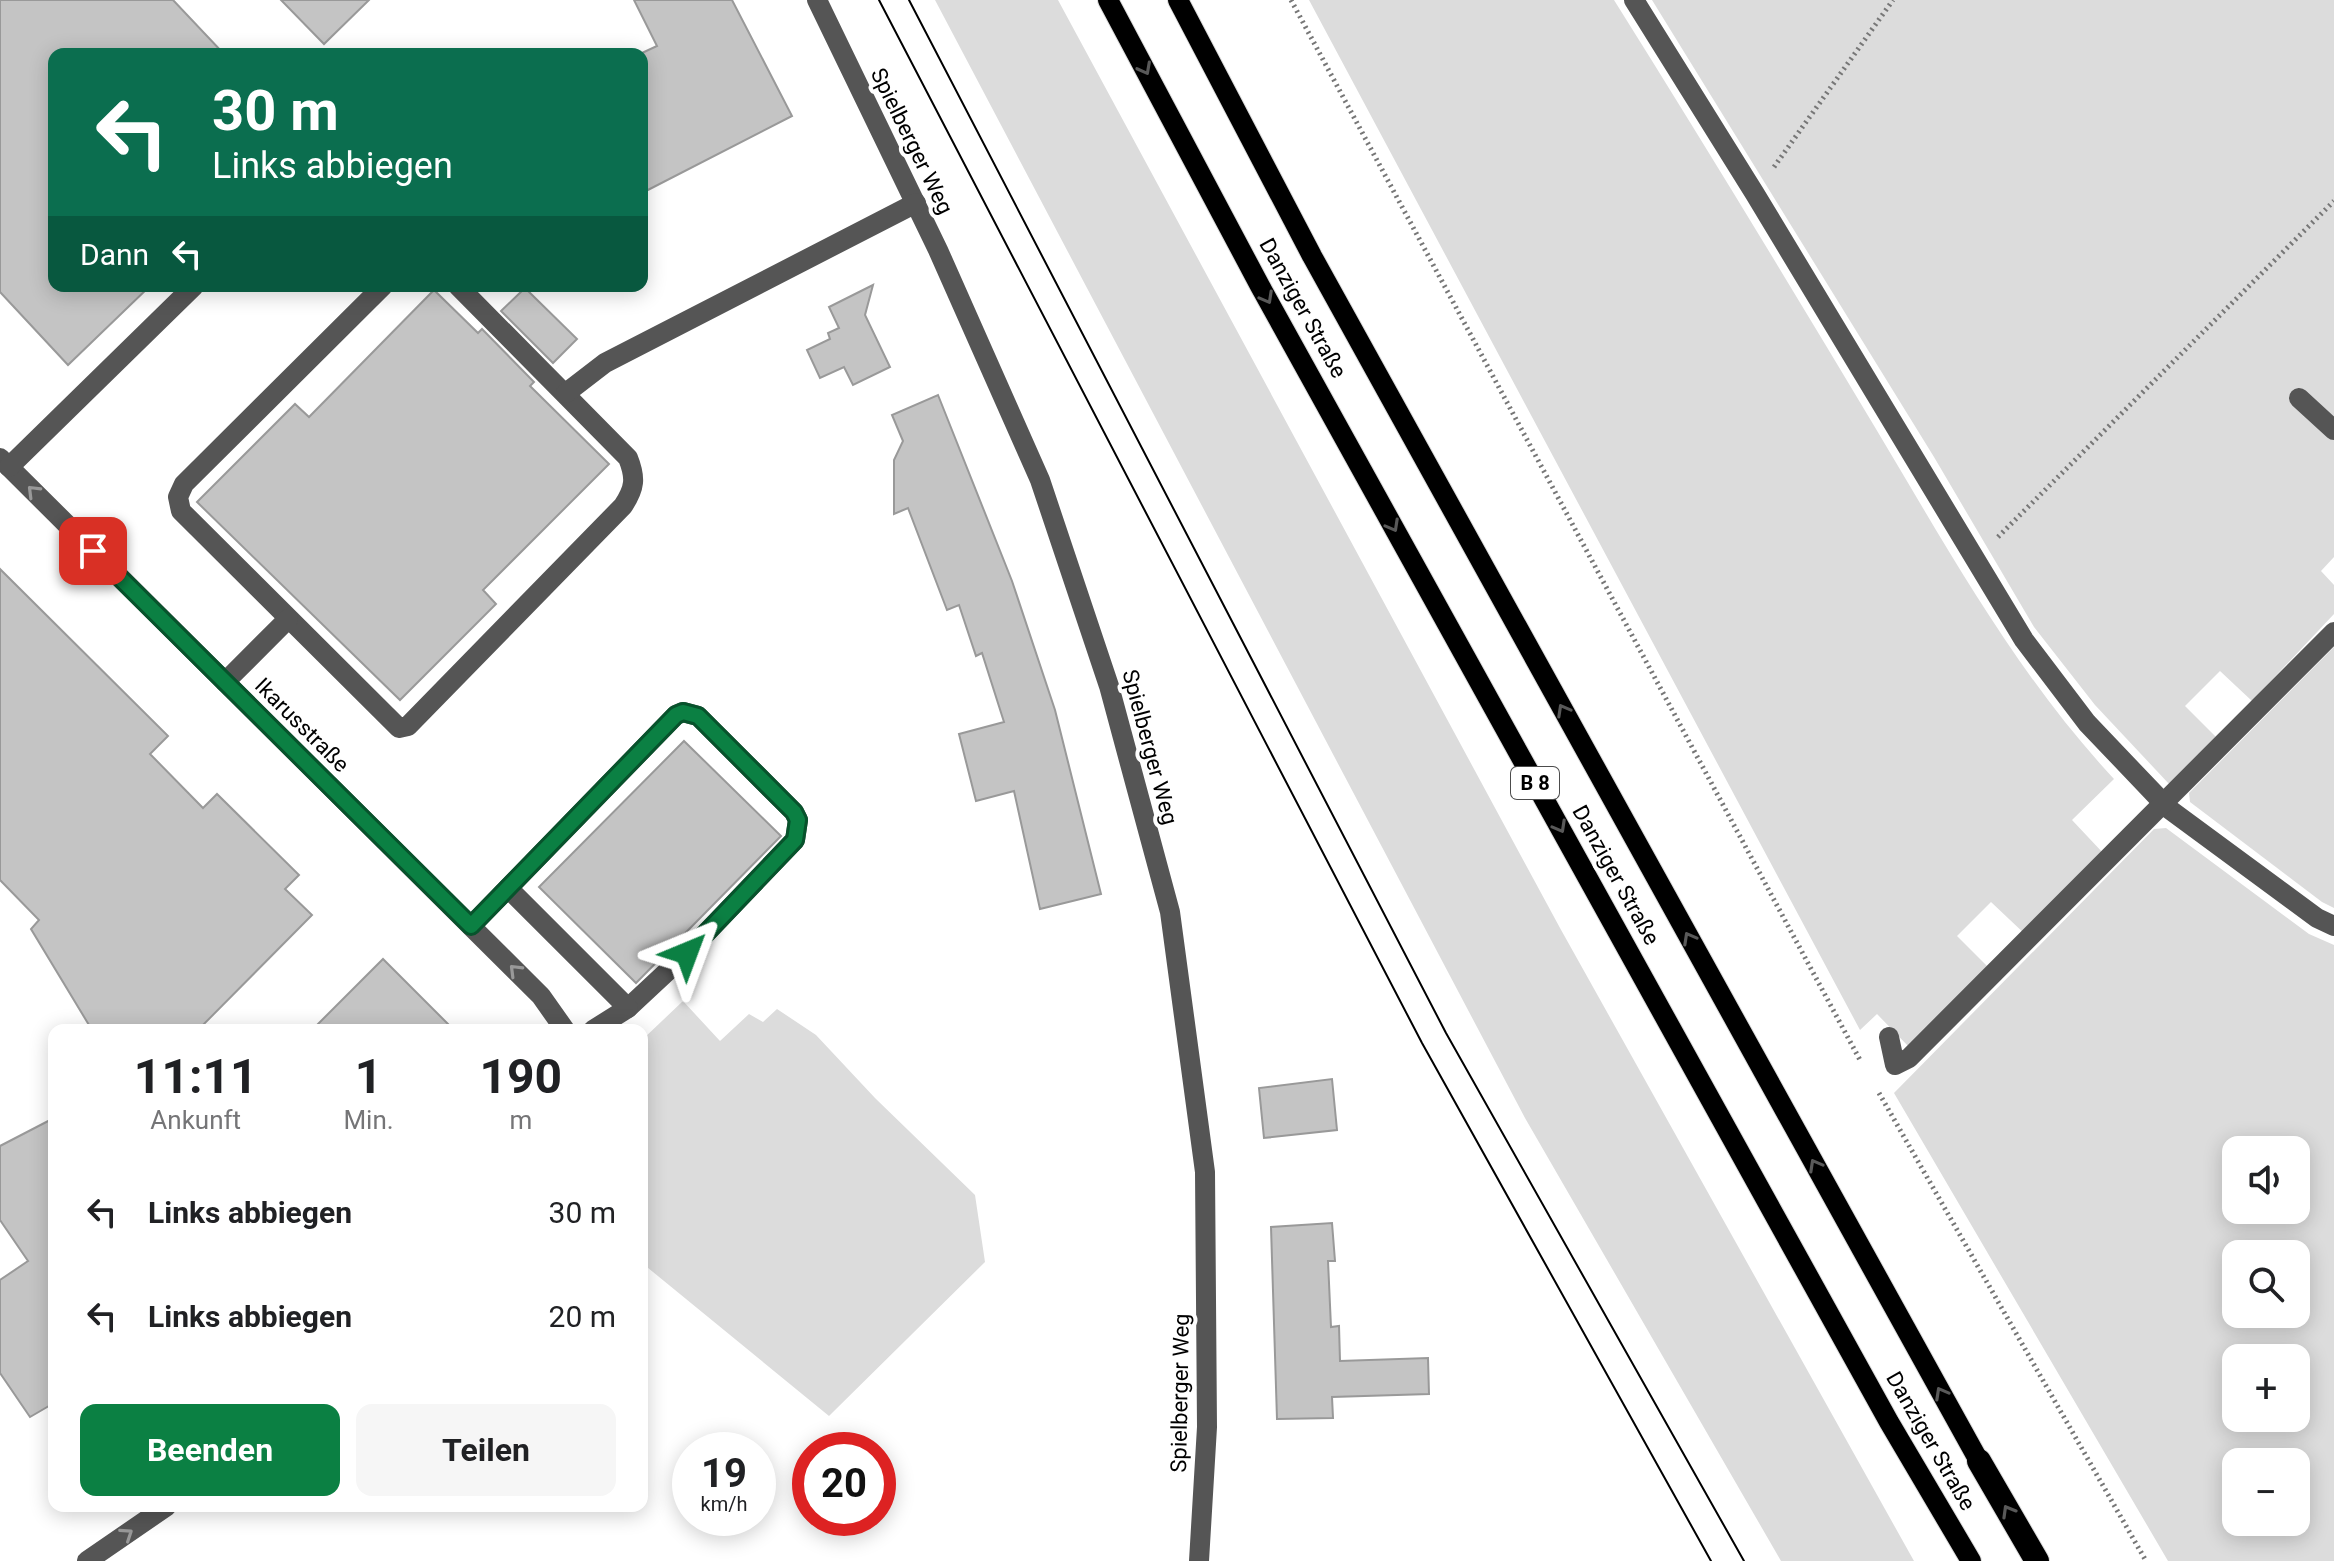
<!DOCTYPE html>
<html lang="de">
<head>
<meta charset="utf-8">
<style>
  body { margin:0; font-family:Roboto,sans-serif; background:#f6f6f6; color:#202124; height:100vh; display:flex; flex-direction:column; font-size:30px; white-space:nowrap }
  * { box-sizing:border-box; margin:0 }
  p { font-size:26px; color:#757577 }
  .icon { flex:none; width:44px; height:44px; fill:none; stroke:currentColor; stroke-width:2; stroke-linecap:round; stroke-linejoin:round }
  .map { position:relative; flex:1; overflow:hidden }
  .panel { position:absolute; left:48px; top:1024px; width:600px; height:488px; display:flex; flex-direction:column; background:#fff; border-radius:16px; box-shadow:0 4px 20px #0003 }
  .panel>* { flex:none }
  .guide { position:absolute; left:48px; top:48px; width:600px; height:244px; border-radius:16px; box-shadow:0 4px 20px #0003; background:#0b6e4f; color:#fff; overflow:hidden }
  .tools { position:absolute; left:2222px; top:1136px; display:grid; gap:16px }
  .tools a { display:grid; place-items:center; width:88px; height:88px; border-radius:16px; background:#fff; box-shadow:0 4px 20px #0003; font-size:40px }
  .speed { position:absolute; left:672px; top:1432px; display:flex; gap:16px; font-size:40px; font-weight:700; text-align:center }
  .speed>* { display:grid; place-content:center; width:104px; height:104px; border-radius:50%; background:#fff; box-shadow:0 4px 20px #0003; line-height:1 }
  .speed small { font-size:20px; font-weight:400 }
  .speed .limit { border:12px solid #d22; background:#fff; color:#111 }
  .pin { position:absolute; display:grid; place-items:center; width:68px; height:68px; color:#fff; margin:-34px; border-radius:16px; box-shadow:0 4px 12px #0006 }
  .me { position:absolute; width:88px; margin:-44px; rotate:44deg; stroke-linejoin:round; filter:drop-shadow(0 0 6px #0008) }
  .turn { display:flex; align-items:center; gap:28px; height:168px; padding:0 32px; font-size:36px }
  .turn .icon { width:104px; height:104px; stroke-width:2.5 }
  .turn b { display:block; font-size:56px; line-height:68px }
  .then { display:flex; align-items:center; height:76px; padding:0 32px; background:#0003; gap:16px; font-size:30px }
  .eta { display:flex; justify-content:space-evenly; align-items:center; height:136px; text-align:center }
  .eta b { font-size:48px; font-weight:700; line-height:56px }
  .action { display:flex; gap:16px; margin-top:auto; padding:16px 32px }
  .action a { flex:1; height:92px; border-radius:16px; background:#0b8043; color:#fff; font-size:32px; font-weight:700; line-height:92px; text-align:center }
  .action a+a { background:#f6f6f6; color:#202124 }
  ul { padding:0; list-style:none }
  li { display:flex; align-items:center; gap:24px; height:104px; padding:0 32px }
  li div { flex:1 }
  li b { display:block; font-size:30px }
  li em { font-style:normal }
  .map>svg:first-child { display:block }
  .green { fill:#dcdcdc; fill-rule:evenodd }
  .building { fill:#c4c4c4; stroke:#999; stroke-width:2 }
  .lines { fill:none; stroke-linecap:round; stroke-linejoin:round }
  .major-casing { stroke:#dbdbdb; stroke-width:22 }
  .highway-casing { stroke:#dbdbdb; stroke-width:26 }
  .path { stroke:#777; stroke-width:5; stroke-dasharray:2 4; stroke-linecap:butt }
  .minor { stroke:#555; stroke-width:20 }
  .major { stroke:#000; stroke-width:20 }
  .highway { stroke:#000; stroke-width:24 }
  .tram { stroke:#000; stroke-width:2 }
  .oneway { stroke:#595959 }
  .oneway2 { stroke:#999 }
  .route-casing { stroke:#07532c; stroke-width:20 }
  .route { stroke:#0b8043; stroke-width:14 }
  .labels { text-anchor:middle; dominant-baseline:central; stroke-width:8; stroke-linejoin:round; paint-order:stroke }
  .shield { fill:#fff; stroke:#4c4c4c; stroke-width:2 }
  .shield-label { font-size:20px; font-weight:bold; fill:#000 }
  .street-label { font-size:22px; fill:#000; stroke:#fff }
</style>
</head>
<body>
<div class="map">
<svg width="2334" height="1561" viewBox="0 0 2334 1561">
  <rect width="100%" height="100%" fill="#fff"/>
  <g class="green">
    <path d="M935,0h123l502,928 354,633h-133l-256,-443z"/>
    <path d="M1309,0h305c89,142 176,285 262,429 73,122 141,246 238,350l-42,41 32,34 -77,82 -36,-34 -34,34 33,33 -80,79 -33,-34 -17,16z"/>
    <path d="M1652,0h682v557l-13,14 13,14v29l-82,87 -32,-30 -35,35 32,32 -47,47 -75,-80 -61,-78 -100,-170z"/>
    <path d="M2334,647v261l-12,-6 -132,-100 -1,-9z"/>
    <path d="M2166,828l143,106 25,11v616h-166l-274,-468 260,-264zM2296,1150v60h-60v-60zM2296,1254v60h-60v-60zM2296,1358v60h-60v-60zM2236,1462h60v60h-60z"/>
    <path d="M683,1001l37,40 29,-27 14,8 14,-13 39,26 59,63 100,97 10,67 -156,154 -187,-153v-223z"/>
  </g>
  <g class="building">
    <path d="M0,0h173l51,54h-170v232h96l-82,79 -68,-73z"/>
    <path d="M281,0h88l-45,44z"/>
    <path d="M634,0h98l60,116 -150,77v-140l15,-7z"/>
    <path d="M873,285l-8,30 25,52 -37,18 -9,-18 -24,11 -13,-28 23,-11 -2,-6 11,-5 -10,-21z"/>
    <path d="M525,288l52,51 -24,24 -52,-52z"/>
    <path d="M434,290l44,43 4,-4 52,53 -4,4 79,78 -126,126 13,14 -96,96 -203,-198 98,-98 14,13z"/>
    <path d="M938,395l74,186 43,129 46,184 -61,15 -26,-118 -38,10 -17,-67 45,-12 -22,-69 -6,3 -17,-51 -12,5 -39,-102 -14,6v-54l9,-19 -11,-26z"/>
    <path d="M0,569l168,167 -18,18 53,54 14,-14 82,81 -14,14 27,26 -114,115h-106l-61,-101 8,-9 -39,-40z"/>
    <path d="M684,741l97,95 -145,147 -97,-96z"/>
    <path d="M383,959l71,71h-142z"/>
    <path d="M1332,1079l5,51 -73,8 -5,-50z"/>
    <path d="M54,1118v285l-24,14 -30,-44v-93l28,-19 -28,-41v-74z"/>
    <path d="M1332,1223l3,38h-7l3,66 8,-1 1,35 88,-3 1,36 -97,3 1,21 -56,1 -6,-192z"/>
  </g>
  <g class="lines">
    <defs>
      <g id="major">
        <path d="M1108,0l152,286 629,1136 82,139"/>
        <path d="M1178,0l134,256 667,1205"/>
      </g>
      <path id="highway" d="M1979,1461l58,100"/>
    </defs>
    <use href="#major" class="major-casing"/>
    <use href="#highway" class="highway-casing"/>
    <g class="path">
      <path d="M1291,0l569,1060"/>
      <path d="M1774,167l119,-167"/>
      <path d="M1998,537l336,-336"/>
      <path d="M1879,1093l267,468"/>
    </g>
    <g class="minor">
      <path d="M817,0l121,250 102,230 69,206 61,226 35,260 2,255 -8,134"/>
      <path d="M1634,0l121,194 269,446 63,83 82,86 148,109 17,8"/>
      <path d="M383,286l-199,198 -6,13 3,14 218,217 9,-2 215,-220c12,-18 13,-28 5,-48l-170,-172"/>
      <path d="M566,393l39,-30 311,-160"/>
      <path d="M2299,398l35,32"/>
      <path d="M0,458l541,538 24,34"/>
      <path d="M9,467l185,-181"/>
      <path d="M225,682l63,-63"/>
      <path d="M508,888l168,-173 7,-3 15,4 96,96 4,8 -3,20 -108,113 -59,55"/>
      <path d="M471,926l37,-38 120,120 -35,22"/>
      <path d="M1889,1037l6,28 14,-7 425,-426"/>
      <path d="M87,1561l80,-55"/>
    </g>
    <use href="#major" class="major"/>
    <use href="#highway" class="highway"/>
    <g class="tram">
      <path d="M879,0l543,1043 289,518"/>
      <path d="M909,0l537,1033 298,528"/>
    </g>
  </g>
  <defs><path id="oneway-chevron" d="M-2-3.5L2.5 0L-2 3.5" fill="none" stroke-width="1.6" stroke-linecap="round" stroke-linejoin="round" transform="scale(2)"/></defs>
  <g class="oneway">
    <use href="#oneway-chevron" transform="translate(1145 69) rotate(62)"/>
    <use href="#oneway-chevron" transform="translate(1267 298) rotate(61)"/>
    <use href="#oneway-chevron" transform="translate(1393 526) rotate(61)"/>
    <use href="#oneway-chevron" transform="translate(1563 710) rotate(-119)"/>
    <use href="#oneway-chevron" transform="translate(1560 827) rotate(61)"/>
    <use href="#oneway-chevron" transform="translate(1689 938) rotate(-119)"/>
    <use href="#oneway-chevron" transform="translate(1815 1165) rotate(-119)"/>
    <use href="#oneway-chevron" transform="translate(1941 1393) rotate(-119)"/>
    <use href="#oneway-chevron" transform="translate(2008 1511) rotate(-120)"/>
  </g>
  <g class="oneway2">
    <use href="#oneway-chevron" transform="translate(33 491) rotate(-135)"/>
    <use href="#oneway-chevron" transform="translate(515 970) rotate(-135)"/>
    <use href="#oneway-chevron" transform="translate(127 1534) rotate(-34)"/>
  </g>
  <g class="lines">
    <defs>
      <path id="route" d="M93,551l378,375 205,-211 7,-3 15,4 96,96 4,8 -3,20 -108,113"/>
    </defs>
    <use href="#route" class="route-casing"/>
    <use href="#route" class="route"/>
  </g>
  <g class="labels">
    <rect class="shield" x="1511" y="767" width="48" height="32" rx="6"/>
    <g class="shield-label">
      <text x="1535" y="783">B 8</text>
    </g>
    <g class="street-label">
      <text transform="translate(912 141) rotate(64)">Spielberger Weg</text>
      <text transform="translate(1303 308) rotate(61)">Danziger Straße</text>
      <text transform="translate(302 725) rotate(45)">Ikarusstraße</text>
      <text transform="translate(1150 747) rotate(75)">Spielberger Weg</text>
      <text transform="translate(1616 875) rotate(61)">Danziger Straße</text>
      <text transform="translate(1180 1393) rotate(-89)">Spielberger Weg</text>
      <text transform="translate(1931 1441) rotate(60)">Danziger Straße</text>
    </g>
  </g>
</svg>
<div class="tools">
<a><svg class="icon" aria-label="sound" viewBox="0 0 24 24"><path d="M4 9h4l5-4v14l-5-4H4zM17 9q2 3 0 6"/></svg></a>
<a><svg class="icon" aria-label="search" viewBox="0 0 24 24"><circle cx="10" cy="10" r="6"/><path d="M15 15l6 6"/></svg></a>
<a>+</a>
<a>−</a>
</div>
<div class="speed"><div>19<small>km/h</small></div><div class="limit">20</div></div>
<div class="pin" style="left:93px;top:551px;background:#d93025"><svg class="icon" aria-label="arrive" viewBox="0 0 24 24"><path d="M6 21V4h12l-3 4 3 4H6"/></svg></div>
<svg class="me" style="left:687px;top:953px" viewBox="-20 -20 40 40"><path d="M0-17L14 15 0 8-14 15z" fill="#0b8043" stroke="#fff" stroke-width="4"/></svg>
<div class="guide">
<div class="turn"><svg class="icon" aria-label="left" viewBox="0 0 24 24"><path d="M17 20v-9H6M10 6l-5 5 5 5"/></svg><div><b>30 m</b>Links abbiegen</div></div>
<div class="then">Dann<svg class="icon" aria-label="left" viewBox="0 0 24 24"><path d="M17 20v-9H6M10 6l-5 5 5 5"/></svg></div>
</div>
<section class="panel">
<div class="eta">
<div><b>11:11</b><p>Ankunft</p></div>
<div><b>1</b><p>Min.</p></div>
<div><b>190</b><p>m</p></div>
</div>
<ul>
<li><svg class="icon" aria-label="left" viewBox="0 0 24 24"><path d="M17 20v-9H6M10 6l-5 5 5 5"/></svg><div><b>Links abbiegen</b></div><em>30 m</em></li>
<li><svg class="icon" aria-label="left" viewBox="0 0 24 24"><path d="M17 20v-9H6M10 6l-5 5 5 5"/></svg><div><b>Links abbiegen</b></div><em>20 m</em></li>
</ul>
<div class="action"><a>Beenden</a><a>Teilen</a></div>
</section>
</div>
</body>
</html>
